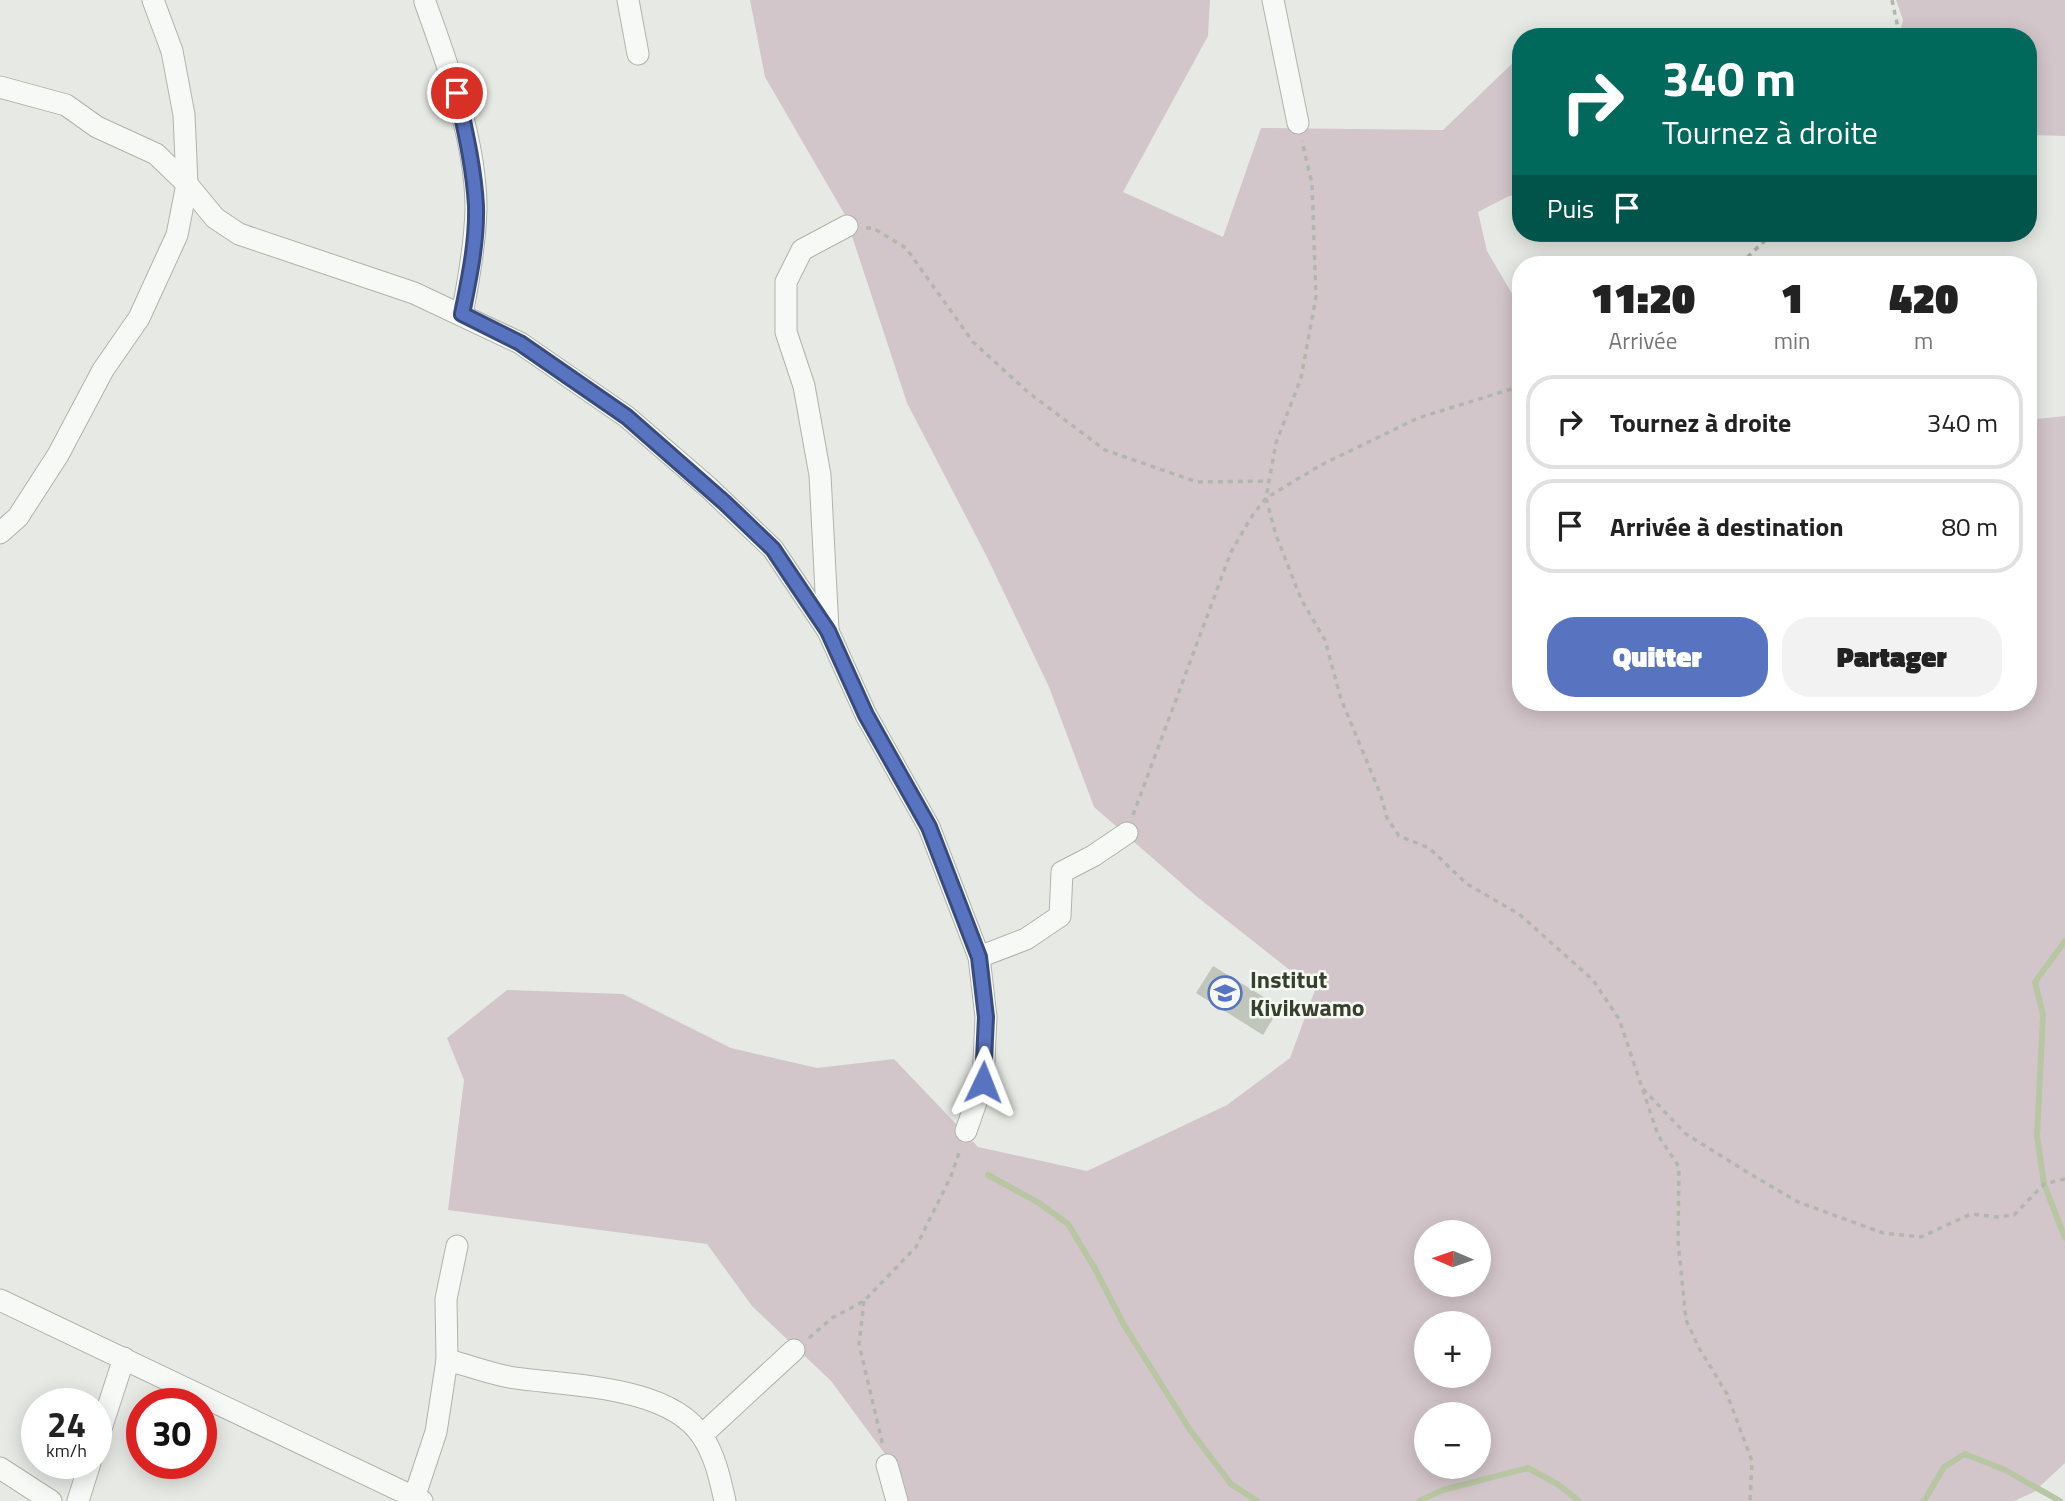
<!DOCTYPE html>
<html lang="fr">
<head>
<meta charset="utf-8">
<style>
  body { margin:0; font-family:"Titillium Web",sans-serif; background:#f2f2f2; color:#222; height:100vh; display:flex; flex-direction:column; font-size:26px; white-space:nowrap }
  * { box-sizing:border-box; margin:0 }
  p { font-size:23px; color:#767676 }
  .icon { flex:none; width:38px; height:38px; fill:none; stroke:currentColor; stroke-width:2; stroke-linecap:round; stroke-linejoin:round }
  .map { position:relative; flex:1; overflow:hidden }
  .details { position:absolute; left:1512px; top:256px; width:525px; height:455px; display:flex; flex-direction:column; background:#fff; border-radius:28px; box-shadow:0 4px 18px #0003 }
  .details>* { flex:none }
  .hud { position:absolute; left:1512px; top:28px; width:525px; height:214px; border-radius:28px; box-shadow:0 4px 18px #0003; background:#00695c; color:#fff; overflow:hidden }
  .needle { width:46px; rotate:272deg }
  .tools { position:absolute; left:1414px; top:1220px; display:grid; gap:14px }
  .tools a { display:grid; place-items:center; width:77px; height:77px; border-radius:50%; background:#fff; box-shadow:0 4px 18px #0003; font-size:35px }
  .speed { position:absolute; left:21px; top:1388px; display:flex; gap:14px; font-size:35px; font-weight:700; text-align:center }
  .speed>* { display:grid; place-content:center; width:91px; height:91px; border-radius:50%; background:#fff; box-shadow:0 4px 18px #0003; line-height:1 }
  .speed small { font-size:18px; font-weight:400 }
  .speed .limit { border:10px solid #d22; background:#fff; color:#111 }
  .pin { position:absolute; display:grid; place-items:center; width:60px; height:60px; color:#fff; margin:-30px; border:4px solid #fff; border-radius:50%; box-shadow:0 2px 7px #0007 }
  .me { position:absolute; width:77px; margin:-38px; rotate:2deg; stroke-linejoin:round; filter:drop-shadow(0 0 5px #0008) }
  .turn { display:flex; align-items:center; gap:24px; height:147px; padding:0 35px; font-size:32px }
  .turn .icon { width:91px; height:91px; stroke-width:2.5 }
  .turn b { display:block; font-size:49px; line-height:60px }
  .then { display:flex; align-items:center; height:66px; padding:0 35px; background:#0003; gap:14px; font-size:26px }
  .eta { display:flex; justify-content:space-evenly; align-items:center; height:119px; text-align:center }
  .eta b { font-size:42px; font-weight:800; line-height:49px }
  .primary-button { display:flex; gap:14px; margin-top:auto; padding:14px 35px }
  .primary-button a { flex:1; height:80px; border-radius:28px; background:#5873c0; color:#fff; font-size:28px; font-weight:800; line-height:80px; text-align:center }
  .primary-button a+a { background:#f2f2f2; color:#222 }
  ul { padding:0; list-style:none }
  li { display:flex; align-items:center; gap:21px; height:94px; margin:0 14px 10px; padding:0 21px; border:4px solid #e0e0e0; border-radius:28px }
  li div { flex:1 }
  li b { display:block; font-size:26px }
  li em { font-style:normal }
  .map>svg:first-child { display:block }
  .green { fill:#d3c6cb; fill-rule:evenodd }
  .lines { fill:none; stroke-linecap:round; stroke-linejoin:round }
  .stream { stroke:#b8c6a3; stroke-width:6 }
  .building { fill:#c1c6bc }
  .minor-casing { stroke:#aeb4a9; stroke-width:23 }
  .path { stroke:#b2b7ae; stroke-width:3.5; stroke-dasharray:5 5; stroke-linecap:butt }
  .minor { stroke:#f7f9f6; stroke-width:21 }
  .route-casing { stroke:#394b7d; stroke-width:18 }
  .route { stroke:#5873c0; stroke-width:12 }
  .labels { text-anchor:middle; dominant-baseline:central; stroke-width:5; stroke-linejoin:round; paint-order:stroke }
  .poi-label { font-size:24px; font-weight:bold; fill:#36412d; stroke:#f6f8f3; text-anchor:start }
</style>
</head>
<body>
<div class="map">
<svg width="2065" height="1501" viewBox="0 0 2065 1501">
  <rect width="100%" height="100%" fill="#e7eae4"/>
  <g class="green">
    <path d="M750,0h460l-2,36 -85,156 100,45 38,-109 182,2 78,-75v140l-12,1 -31,16 9,39 34,58v393h507v-282l37,-4v1047l-31,29 -20,9h-1108l-21,-47 -54,-73 -79,-75 -45,-62 -259,-34 16,-130 -17,-42 60,-48 116,4 108,54 86,20 77,-9 84,88 109,24 140,-66 63,-47 25,-68 -119,-94 -102,-89 -45,-120 -62,-130 -80,-154 -62,-188 -80,-138zM1426,1232h53v52h-53zM1426,1323h53v53h-53zM1426,1414h53v52h-53z"/>
    <path d="M1896,0h169v136l-37,-1v-98h-129l4,-17z"/>
  </g>
  <g class="lines">
    <g class="stream">
      <path d="M2065,941l-30,41 8,33 -6,121 7,48 21,54"/>
      <path d="M988,1175l51,28 29,21 26,43 30,58 66,105 41,54 26,17"/>
      <path d="M1419,1501l24,-11 85,-22 31,17 20,16"/>
      <path d="M1924,1501l20,-34 21,-13 40,16 55,31"/>
    </g>
  </g>
  <path class="building" d="M1213,966l67,41 -17,28 -67,-42z"/>
  <g class="lines">
    <defs>
      <g id="minor">
        <path d="M628,0l10,54"/>
        <path d="M1273,0l25,123"/>
        <path d="M425,2c23,64 51,138 51,207 -1,36 -7,70 -14,105"/>
        <path d="M0,87l66,18 31,22 59,27 31,30 28,34 24,16 175,59 106,50 107,74 82,71 64,61 55,82 38,84 63,112 50,130 7,60 -3,65 -17,49"/>
        <path d="M0,533l18,-16 40,-62 45,-85 36,-52 38,-83 10,-51 -3,-69 -12,-64 -19,-51"/>
        <path d="M828,630l-8,-155 -16,-89 -18,-54v-50l16,-32 45,-24"/>
        <path d="M979,957l47,-18 34,-23 2,-44 31,-16 34,-23"/>
        <path d="M0,1300l422,201"/>
        <path d="M447,1360c20,5 41,13 62,17 55,9 159,7 193,59 13,19 18,43 23,65"/>
        <path d="M702,1435l92,-85"/>
        <path d="M96,1444l28,-86"/>
        <path d="M887,1465l10,36"/>
        <path d="M0,1468l51,33"/>
        <path d="M78,1501l12,-38"/>
        <path d="M413,1501l23,-69 11,-72 -1,-61 11,-53"/>
      </g>
    </defs>
    <use href="#minor" class="minor-casing"/>
    <g class="path">
      <path d="M1892,0l8,37"/>
      <path d="M866,228h7l33,20 67,94 56,51 76,57 92,32 73,-1"/>
      <path d="M1740,264l33,-31"/>
      <path d="M1521,386l-103,32 -97,47 -55,33 10,37 25,64 24,41 16,59 39,94 7,25 12,18 30,12 38,36 52,30 74,66 26,39 39,116 21,32 -1,74 8,79 13,28 28,46 25,67 -2,40"/>
      <path d="M1133,815l98,-263 21,-36 14,-18 10,-55 25,-65 15,-81 -4,-113 -10,-43"/>
      <path d="M1643,1089l43,45 61,38 51,30 85,31 38,4 50,-23 26,3 17,-2 30,-31 21,-5"/>
      <path d="M864,1301l-5,43 24,102"/>
      <path d="M809,1338l23,-20 32,-17 52,-54 35,-71 9,-26"/>
    </g>
    <use href="#minor" class="minor"/>
  </g>
  <g class="lines">
    <defs>
      <path id="route" d="M457,93c8,37 17,75 19,113 1,37 -7,73 -14,108l58,29 107,74 98,86 48,46 14,21 41,61 38,84 63,112 50,130 7,60 -3,65"/>
    </defs>
    <use href="#route" class="route-casing"/>
    <use href="#route" class="route"/>
  </g>
  <defs>
    <symbol id="school-ring" viewBox="-11 -11 22 22"><circle r="9.5" fill="#f6f8f3" stroke="#5873c0" stroke-width="1.5"/><path d="M0-5L7-2L0 1L-7-2ZM-4 1L0 2.5L4 1V4Q0 6-4 4Z" fill="#5873c0"/></symbol>
  </defs>
  <g fill-rule="evenodd">
    <use href="#school-ring" x="1206" y="974" width="38" height="38"/>
  </g>
  <g class="labels">
    <g class="poi-label">
      <text x="1250" y="979">Institut<tspan x="1250" dy="28">Kivikwamo</tspan></text>
    </g>
  </g>
</svg>
<div class="tools">
<a><svg class="needle" viewBox="-14 -14 28 28"><path d="M0-13l5 13h-10z" fill="#e53935"/><path d="M0 13l5-13h-10z" fill="#767676"/></svg></a>
<a>+</a>
<a>−</a>
</div>
<div class="speed"><div>24<small>km/h</small></div><div class="limit">30</div></div>
<div class="pin" style="left:457px;top:93px;background:#d93025"><svg class="icon" aria-label="arrive" viewBox="0 0 24 24"><path d="M6 21V4h12l-3 4 3 4H6"/></svg></div>
<svg class="me" style="left:983px;top:1082px" viewBox="-20 -20 40 40"><path d="M0-17L14 15 0 8-14 15z" fill="#5873c0" stroke="#fff" stroke-width="4"/></svg>
<div class="hud">
<div class="turn"><svg class="icon" aria-label="right" viewBox="0 0 24 24"><path d="M7 20v-9h11M14 6l5 5-5 5"/></svg><div><b>340 m</b>Tournez à droite</div></div>
<div class="then">Puis<svg class="icon" aria-label="arrive" viewBox="0 0 24 24"><path d="M6 21V4h12l-3 4 3 4H6"/></svg></div>
</div>
<section class="details">
<div class="eta">
<div><b>11:20</b><p>Arrivée</p></div>
<div><b>1</b><p>min</p></div>
<div><b>420</b><p>m</p></div>
</div>
<ul>
<li><svg class="icon" aria-label="right" viewBox="0 0 24 24"><path d="M7 20v-9h11M14 6l5 5-5 5"/></svg><div><b>Tournez à droite</b></div><em>340 m</em></li>
<li><svg class="icon" aria-label="arrive" viewBox="0 0 24 24"><path d="M6 21V4h12l-3 4 3 4H6"/></svg><div><b>Arrivée à destination</b></div><em>80 m</em></li>
</ul>
<div class="primary-button"><a>Quitter</a><a>Partager</a></div>
</section>
</div>
</body>
</html>
